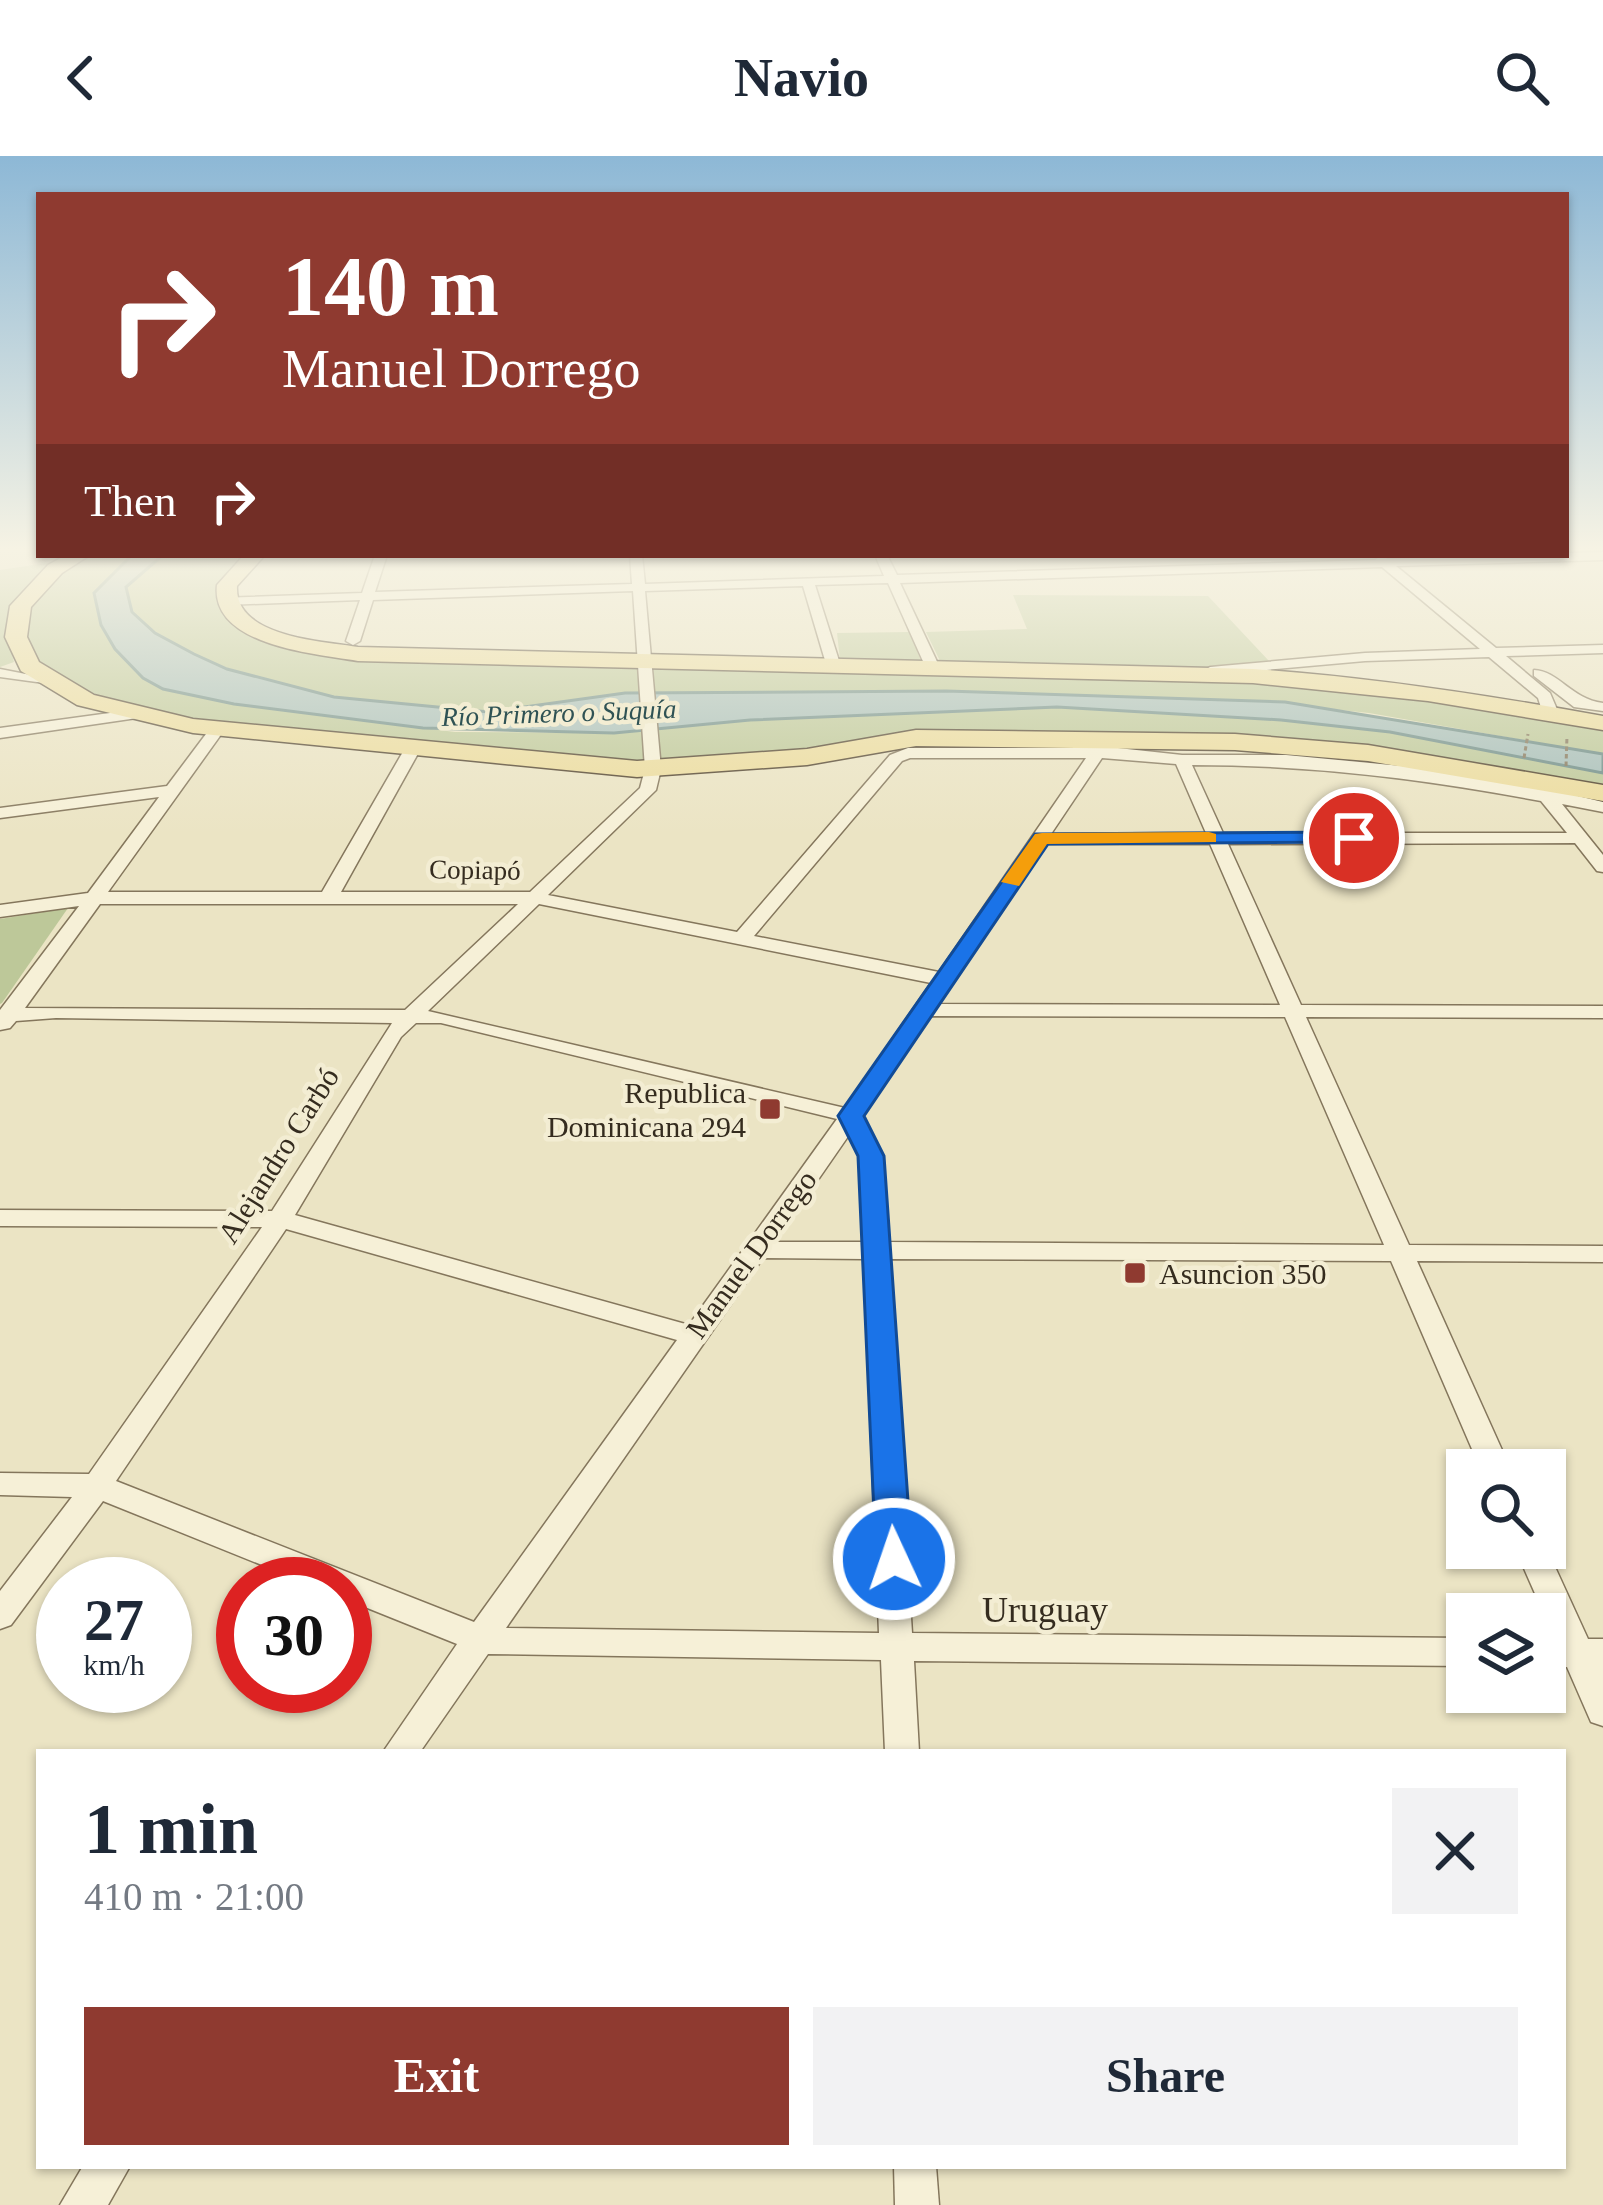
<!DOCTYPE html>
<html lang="en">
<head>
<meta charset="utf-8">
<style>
  body { margin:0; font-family:"Times New Roman",serif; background:#f2f2f3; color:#1f2937; height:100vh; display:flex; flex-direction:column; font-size:45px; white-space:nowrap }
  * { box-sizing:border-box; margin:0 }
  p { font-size:39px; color:#747a83 }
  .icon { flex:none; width:66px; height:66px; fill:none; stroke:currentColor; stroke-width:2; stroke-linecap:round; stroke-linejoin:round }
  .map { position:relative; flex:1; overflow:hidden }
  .side { position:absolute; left:36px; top:1593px; width:1530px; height:420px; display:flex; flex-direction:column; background:#fff; border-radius:0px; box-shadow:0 3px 9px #0004 }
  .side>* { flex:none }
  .hud { position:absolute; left:36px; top:36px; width:1533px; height:366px; border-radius:0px; box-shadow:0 3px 9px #0004; background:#8f3a30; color:#fff; overflow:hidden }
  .tools { position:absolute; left:1446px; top:1293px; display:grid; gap:24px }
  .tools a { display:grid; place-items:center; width:120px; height:120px; border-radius:0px; background:#fff; box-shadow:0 3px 9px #0004; font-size:60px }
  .speed { position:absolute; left:36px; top:1401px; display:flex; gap:24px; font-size:60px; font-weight:700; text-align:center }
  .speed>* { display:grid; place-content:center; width:156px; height:156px; border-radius:50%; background:#fff; box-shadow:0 3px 9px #0004; line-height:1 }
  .speed small { font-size:30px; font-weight:400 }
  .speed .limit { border:18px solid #d22; background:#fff; color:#111 }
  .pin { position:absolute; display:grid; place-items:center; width:102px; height:102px; color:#fff; margin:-51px; border:6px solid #fff; border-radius:50%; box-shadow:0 3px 12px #0007 }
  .me { position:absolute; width:132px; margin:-66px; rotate:357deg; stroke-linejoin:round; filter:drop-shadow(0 0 9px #0008) }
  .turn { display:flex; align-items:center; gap:42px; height:252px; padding:0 48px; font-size:54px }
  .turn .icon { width:156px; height:156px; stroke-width:2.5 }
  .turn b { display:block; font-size:84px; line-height:102px }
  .then { display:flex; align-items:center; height:114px; padding:0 48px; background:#0003; gap:24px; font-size:45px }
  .round { display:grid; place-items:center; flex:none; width:126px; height:126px; border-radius:0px; background:#f2f2f3 }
  .summary { display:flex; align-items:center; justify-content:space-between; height:204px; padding:0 48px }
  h1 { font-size:72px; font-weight:700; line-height:90px }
  .primary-button { display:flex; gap:24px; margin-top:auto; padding:24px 48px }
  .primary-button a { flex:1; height:138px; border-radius:0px; background:#8f3a30; color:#fff; font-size:48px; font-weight:700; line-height:138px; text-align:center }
  .primary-button a+a { background:#f2f2f3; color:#1f2937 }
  header { display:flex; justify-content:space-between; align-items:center; height:156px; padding:0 48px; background:#fff; font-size:54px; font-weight:700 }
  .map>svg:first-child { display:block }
  .green { fill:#bdc899 }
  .water { fill:#a6beba; stroke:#6d8c88; stroke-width:3 }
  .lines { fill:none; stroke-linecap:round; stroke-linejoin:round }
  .minor-casing { stroke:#84765c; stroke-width:3 }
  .primary-casing { stroke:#524430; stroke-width:3 }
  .path { stroke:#84765c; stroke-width:3; stroke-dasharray:4.5 3; stroke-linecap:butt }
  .minor { fill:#f6f0d7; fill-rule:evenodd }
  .primary { fill:#ecdc9e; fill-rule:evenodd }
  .route { fill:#1a73e8; stroke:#114b97; stroke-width:3 }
  .slow { fill:#f59e0b }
  .poi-dot { fill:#8f3a30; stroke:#f3edd3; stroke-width:4.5 }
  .labels { text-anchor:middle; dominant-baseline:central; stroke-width:9; stroke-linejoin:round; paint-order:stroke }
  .far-water-label { font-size:27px; font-style:italic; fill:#2f5254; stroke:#f3edd3 }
  .far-street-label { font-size:27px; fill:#352c1f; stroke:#f3edd3 }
  .poi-label { font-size:30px; fill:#352c1f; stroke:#f3edd3; text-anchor:end }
  .street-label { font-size:30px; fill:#352c1f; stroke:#f3edd3 }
  .near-street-label { font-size:36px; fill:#352c1f; stroke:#f3edd3 }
</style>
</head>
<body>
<header><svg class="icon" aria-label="back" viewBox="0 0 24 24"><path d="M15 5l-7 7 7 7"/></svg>Navio<svg class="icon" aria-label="search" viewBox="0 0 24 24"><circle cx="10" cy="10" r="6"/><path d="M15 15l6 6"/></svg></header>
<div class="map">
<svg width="1603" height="2049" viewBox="0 0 1603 2049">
  <rect width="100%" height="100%" fill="#ebe4c4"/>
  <g class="green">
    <path d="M80,399h52c-19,21 -31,39 -31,70l62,64 71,15 221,28 158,1 137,-13 307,-13 224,13 109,12 213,41v20l-235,-40 -400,-17 -315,33 -436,-40 -131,-29 -57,-34 -8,-60z"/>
    <path d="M163,399h92l-25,23 13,45 109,28 880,24 371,48v31l-234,-41 -126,-13 -297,-9 -321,2 -136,19 -155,-15 -91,-23 -49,-19 -39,-22 -23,-21 -7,-13 1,-13z"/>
    <path d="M67,404c-40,32 -67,46 -53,102l-14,5v-97z"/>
    <path d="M1013,439l195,1 61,65 -98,10 -230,-8 -15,-31 101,-3z"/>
    <path d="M910,476l12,32 -82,-4 -3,-27z"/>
    <path d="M68,752l-66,95 -2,1v-85z"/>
  </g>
  <path class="water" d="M132,399h31l-37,32 6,25 23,21 39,21 33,15 107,28 155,15 136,-19 321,-2 339,11 318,52v19l-213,-41 -109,-12 -224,-13 -307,13 -136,13 -191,-5 -189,-24 -71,-15 -20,-11 -28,-29 -14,-24 -7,-32z"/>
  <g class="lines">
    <defs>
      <g id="minor">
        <path d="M1603,396v8l-207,6 100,82 107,-3v8l-97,3 44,37 9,21 -8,5 -8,-5 -5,-16 -49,-41 -124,4 -155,14 -7,-4 7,-4 155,-14 115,-4 -98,-82 -482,16 40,85 -7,4 -7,-4 -38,-85 -73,2 26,82 -7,4 -7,-4 -24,-81 -158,5 16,178 -5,21 -108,105 189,37 153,-177 18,-7h210l64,7h104l126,12 132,21 59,14v10l-41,-8 41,51v17l-6,-1 -22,-28 -347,1 73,161 302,1v12l-297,-1 103,228 194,1v16l-186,-1 94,209h-30l-90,-209 -502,-2 23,374 555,5v28l-553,-5 5,91h-34l-4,-92 -393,-6 -68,98h-37l74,-108 -112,-45v-15h-36l-206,-83 -92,124 -11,4v-38l72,-94 -72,-2v-22l89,1 173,-247 -262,-1v-16l272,1 120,-188 -336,-5 -40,3 -6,7 -10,2v-20l79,-104 -79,11v-12l88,-12 71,-96 -159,21v-10l167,-22 45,-60h10l3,3 -117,163h214l82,-142 8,-5 8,5 -79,142h189l110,-104 5,-19 -12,-178 -260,9 -13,41 -7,4 -7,-4 14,-41 -135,5 -6,-4 1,-3 142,-5 13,-38h12l-12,37 257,-8 -2,-29h12l3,29 239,-8 -9,-21h12l10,20 478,-15 6,-4 7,3zM910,602h176l-147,214 -185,-36 148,-175zM1102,602l74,6 30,69 -155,1zM1192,609c121,0 231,14 349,36l26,32h-344zM1044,688h166l70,161 -343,-1zM100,748h418l-113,106 -380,-2zM539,748l392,79 -86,125 -417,-97zM929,860l356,1 99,228 -496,-3 -5,-86 -21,-40zM416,867h25l396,96 -148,206 -394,-110 106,-178zM849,979l10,21 4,86h-88zM286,1073l391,111 -203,282 -358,-141zM763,1102l101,1 15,374 -373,-5z"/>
        <path d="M0,513l51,10 -7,4 -44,-6z"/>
        <path d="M1534,514c25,1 37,29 69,33v8l-29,-4 -40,-31z"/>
        <path d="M139,553l5,2v6l-144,21v-10z"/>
        <path d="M1545,1389l43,94h15v87l-12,-4 -24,-55h-22v-28h10l-40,-91z"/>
        <path d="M83,2010h47l-22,39h-48z"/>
        <path d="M894,2010h42l3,39h-44z"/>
      </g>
      <g id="primary">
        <path d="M66,399h24l-28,18 -31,34 -4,30 12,25 55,33 99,24 444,42 170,-12 109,-19 319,4 133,11 235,40v16l-235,-40 -133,-11 -319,-4 -109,19 -170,12 -444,-44 -116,-28 -56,-34 -16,-34 5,-31 38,-41z"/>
        <path d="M244,399h21l-28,31c-3,51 83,55 121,61l895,22c118,8 234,26 350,47v14l-175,-29 -175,-18 -895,-22c-44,-7 -148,-16 -141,-76z"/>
      </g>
    </defs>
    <use href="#minor" class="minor-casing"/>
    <use href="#primary" class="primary-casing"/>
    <g class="path">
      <path d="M1524,602l4,-24"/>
      <path d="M1566,610l1,-30"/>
    </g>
    <use href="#minor" class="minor"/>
    <use href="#primary" class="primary"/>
  </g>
  <linearGradient id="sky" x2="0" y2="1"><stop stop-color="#8db8d6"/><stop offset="0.58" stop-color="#f6f3e4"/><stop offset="1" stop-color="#f6f3e4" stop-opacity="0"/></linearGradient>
  <rect width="1603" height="678" fill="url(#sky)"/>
  <path class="route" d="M1354,676l7,2v8l-313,2 -184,272 20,40 28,403 -5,10 -13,4 -13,-4 -5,-10 -18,-403 -20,-40 197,-282z"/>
  <path class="slow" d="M1209,676l7,2v8l-169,2 -28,42 -18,-4 34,-48 7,-1z"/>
  <g class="poi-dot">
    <rect x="758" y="941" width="24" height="24" rx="6"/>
    <rect x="1123" y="1105" width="24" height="24" rx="6"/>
  </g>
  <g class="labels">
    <g class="far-water-label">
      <text transform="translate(559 557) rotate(-2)">Río Primero o Suquía</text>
    </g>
    <g class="far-street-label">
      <text transform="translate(475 714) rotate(1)">Copiapó</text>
    </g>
    <g class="poi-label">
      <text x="746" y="936">Republica<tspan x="746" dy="34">Dominicana 294</tspan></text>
      <text x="1159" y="1117" text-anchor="start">Asuncion 350</text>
    </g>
    <g class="street-label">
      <text transform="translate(278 999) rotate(-58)">Alejandro Carbó</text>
      <text transform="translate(751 1098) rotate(-54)">Manuel Dorrego</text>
    </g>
    <g class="near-street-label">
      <text x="1045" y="1454">Uruguay</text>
    </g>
  </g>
</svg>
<div class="tools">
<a><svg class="icon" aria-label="search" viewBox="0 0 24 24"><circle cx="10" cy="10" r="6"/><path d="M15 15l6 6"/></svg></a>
<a><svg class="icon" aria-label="layers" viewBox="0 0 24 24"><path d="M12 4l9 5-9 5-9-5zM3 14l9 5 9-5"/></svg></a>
</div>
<div class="speed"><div>27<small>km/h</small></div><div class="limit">30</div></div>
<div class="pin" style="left:1354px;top:682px;background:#d93025"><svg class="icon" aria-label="arrive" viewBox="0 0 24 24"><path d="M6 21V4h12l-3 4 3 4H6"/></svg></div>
<svg class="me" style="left:894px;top:1403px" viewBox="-20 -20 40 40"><circle r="17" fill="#1a73e8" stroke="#fff" stroke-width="3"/><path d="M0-11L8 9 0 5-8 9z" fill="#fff"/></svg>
<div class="hud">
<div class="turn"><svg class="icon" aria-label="right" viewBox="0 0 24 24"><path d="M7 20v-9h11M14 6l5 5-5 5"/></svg><div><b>140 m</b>Manuel Dorrego</div></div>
<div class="then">Then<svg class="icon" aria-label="right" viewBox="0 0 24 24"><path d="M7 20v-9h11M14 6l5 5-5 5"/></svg></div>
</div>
<section class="side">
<div class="summary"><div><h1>1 min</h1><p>410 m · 21:00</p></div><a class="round"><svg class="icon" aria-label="close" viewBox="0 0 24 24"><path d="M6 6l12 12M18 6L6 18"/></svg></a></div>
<div class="primary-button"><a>Exit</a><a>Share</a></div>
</section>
</div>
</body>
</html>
